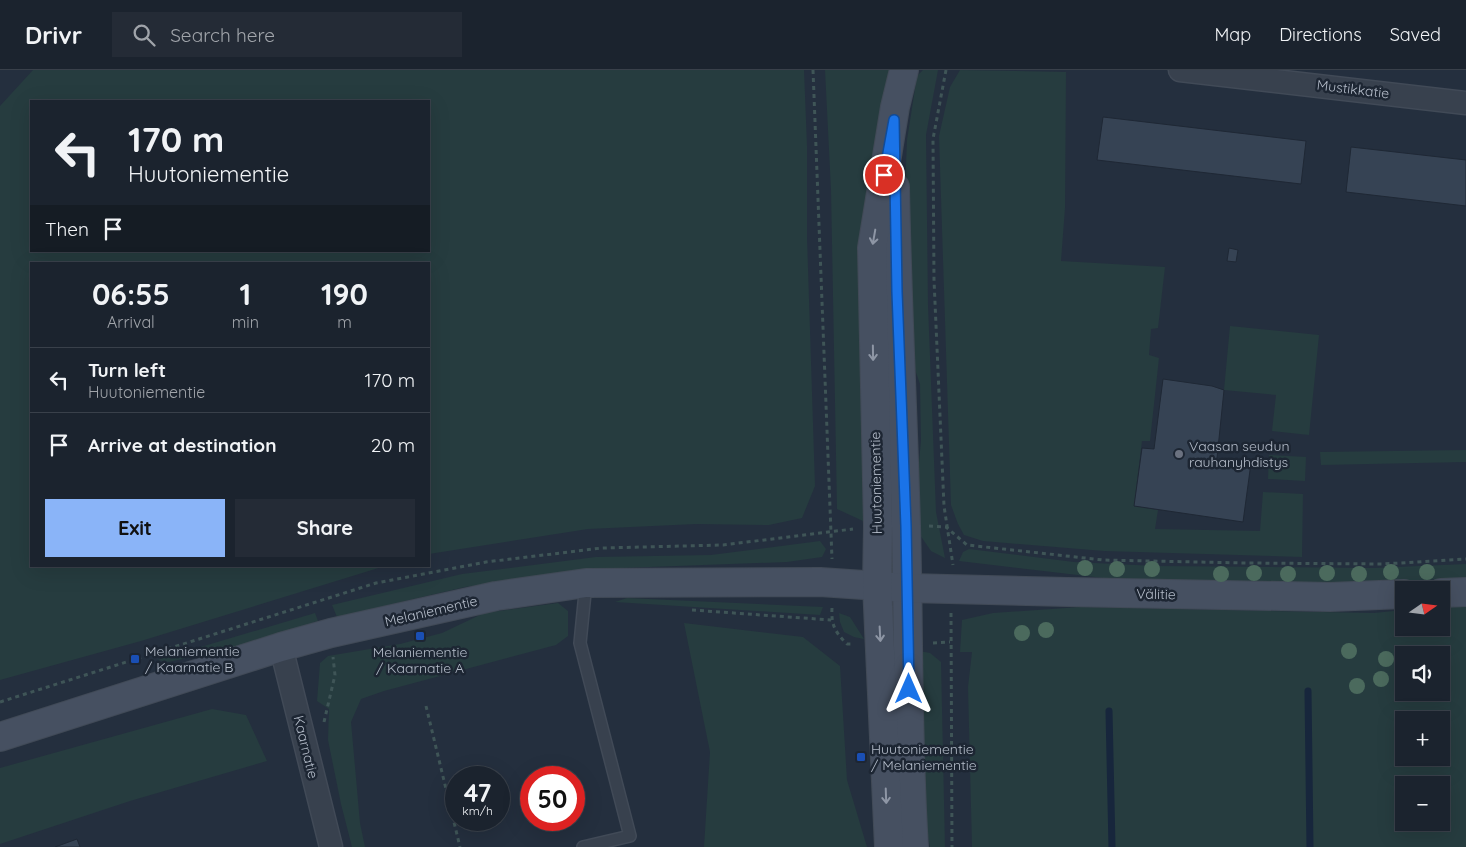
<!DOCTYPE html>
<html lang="en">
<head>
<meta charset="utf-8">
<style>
  body { margin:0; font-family:Quicksand,sans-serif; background:#242b36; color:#f1f3f6; height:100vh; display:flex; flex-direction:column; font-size:19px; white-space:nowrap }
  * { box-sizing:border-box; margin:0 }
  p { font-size:16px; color:#a0a4aa }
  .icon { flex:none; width:28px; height:28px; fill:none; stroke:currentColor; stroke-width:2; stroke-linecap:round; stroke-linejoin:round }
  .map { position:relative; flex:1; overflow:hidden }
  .sheet { position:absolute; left:30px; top:192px; width:400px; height:305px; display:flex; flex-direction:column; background:#1b232e; border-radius:0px; box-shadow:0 5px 20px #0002,0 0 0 1px #39404a }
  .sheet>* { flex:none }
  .guide { position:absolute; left:30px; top:30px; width:400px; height:152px; border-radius:0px; box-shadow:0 5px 20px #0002,0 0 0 1px #39404a; background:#1b232e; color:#f1f3f6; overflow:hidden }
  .needle { width:32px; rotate:76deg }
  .fabs { position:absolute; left:1395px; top:511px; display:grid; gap:10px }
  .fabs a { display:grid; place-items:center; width:55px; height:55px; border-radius:0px; background:#1b232e; box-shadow:0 5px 20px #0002,0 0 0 1px #39404a; font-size:25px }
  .speed { position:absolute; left:445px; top:696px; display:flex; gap:10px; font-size:25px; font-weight:700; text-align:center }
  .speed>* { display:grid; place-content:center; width:65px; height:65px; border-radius:50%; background:#1b232e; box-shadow:0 5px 20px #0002,0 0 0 1px #39404a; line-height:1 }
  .speed small { font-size:12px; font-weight:400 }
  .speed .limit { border:8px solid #d22; background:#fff; color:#111 }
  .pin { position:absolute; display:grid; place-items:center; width:42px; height:42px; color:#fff; margin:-21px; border:2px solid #fff; border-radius:50%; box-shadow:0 1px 5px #0007 }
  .me { position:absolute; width:55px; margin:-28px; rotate:0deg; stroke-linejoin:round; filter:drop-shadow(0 0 4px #0008) }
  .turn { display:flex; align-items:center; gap:18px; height:105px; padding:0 15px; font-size:22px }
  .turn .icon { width:65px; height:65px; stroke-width:2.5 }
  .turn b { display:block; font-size:35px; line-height:42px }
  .then { display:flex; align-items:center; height:48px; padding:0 15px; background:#0003; gap:10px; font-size:19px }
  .eta { display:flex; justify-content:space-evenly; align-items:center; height:85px; text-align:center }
  .eta b { font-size:30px; font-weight:800; line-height:35px }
  .primary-button { display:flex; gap:10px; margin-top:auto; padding:10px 15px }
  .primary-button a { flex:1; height:58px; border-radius:0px; background:#8ab4f8; color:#111; font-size:20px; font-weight:800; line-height:58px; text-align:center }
  .primary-button a+a { background:#242b36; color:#f1f3f6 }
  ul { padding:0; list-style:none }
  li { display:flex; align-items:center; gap:15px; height:65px; padding:0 15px; border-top:1px solid #39404a }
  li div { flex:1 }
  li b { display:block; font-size:19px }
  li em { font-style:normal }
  header { display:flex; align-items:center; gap:30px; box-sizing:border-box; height:70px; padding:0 25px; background:#1b232e; border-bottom:1px solid #39404a }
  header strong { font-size:24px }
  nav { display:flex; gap:28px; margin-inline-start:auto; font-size:18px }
  .search { width:350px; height:45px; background:#242b36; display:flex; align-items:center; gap:12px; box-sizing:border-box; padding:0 18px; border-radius:0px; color:#a0a4aa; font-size:19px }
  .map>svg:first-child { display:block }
  .green { fill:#263c3f; fill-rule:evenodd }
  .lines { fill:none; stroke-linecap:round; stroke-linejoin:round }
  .stream { stroke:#17263c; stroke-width:7 }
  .building { fill:#364354; stroke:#1f2835 }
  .lane-casing { stroke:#414a57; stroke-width:14 }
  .street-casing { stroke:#414a57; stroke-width:25 }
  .secondary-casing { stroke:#414a57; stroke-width:30 }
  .path { stroke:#3f5557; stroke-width:3; stroke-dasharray:4 4; stroke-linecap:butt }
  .lane { stroke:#38414e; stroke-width:11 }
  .street { stroke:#38414e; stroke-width:22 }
  .secondary { stroke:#465061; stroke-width:28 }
  .tree { fill:#4b6a5d }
  .oneway { stroke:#8e96a5 }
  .route-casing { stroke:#114b97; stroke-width:12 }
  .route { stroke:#1a73e8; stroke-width:9 }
  .worship-dot { fill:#6b7280; stroke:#1d2633; stroke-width:2 }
  .transit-dot { fill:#1a4fb4; stroke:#1d2633; stroke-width:2 }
  .labels { text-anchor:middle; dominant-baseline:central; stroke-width:5; stroke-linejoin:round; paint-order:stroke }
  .street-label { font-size:14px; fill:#b4bcc9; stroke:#1d2633 }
  .poi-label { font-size:14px; fill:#b4bcc9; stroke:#1d2633; text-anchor:start }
</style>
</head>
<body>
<header>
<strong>Drivr</strong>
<div class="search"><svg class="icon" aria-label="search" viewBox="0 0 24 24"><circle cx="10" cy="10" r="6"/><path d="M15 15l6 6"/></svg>Search here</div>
<nav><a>Map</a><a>Directions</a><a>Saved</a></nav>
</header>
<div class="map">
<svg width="1466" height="777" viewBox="0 0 1466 777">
  <rect width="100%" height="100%" fill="#242f3e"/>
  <g class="green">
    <path d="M33,0h771l3,76v91l8,249 -13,32 -33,7 -73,-1 -108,5 -159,25v-290h-398v302h354l-244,75 -141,39v-574zM31,31h398v150h-398z"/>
    <path d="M825,0h65l-29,158 2,293 -26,-12 -6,-319z"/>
    <path d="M923,0h15l-12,65 2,170 8,207 9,46 -14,-7 -11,-16 -6,-22 7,-72 -1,-57 -11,-32 -6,-112 4,-100 10,-64z"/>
    <path d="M960,0l106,2 -1,136 -4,53 104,6 -7,61 -7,1 -2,26 10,3 -9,83h-8l-8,65 24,4 -3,19 105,2 3,-39 40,2 -1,63 -198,-6 -121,-10 -19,-6 -6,-11 -7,-19 -12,-369 11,-49z"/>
    <path d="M1230,256l89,9 -10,100 -37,-4 4,-36 -52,-5z"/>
    <path d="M1466,380v12l-145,3 -1,-13z"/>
    <path d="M1269,385l37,2 -1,24 -37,-2z"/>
    <path d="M820,471l6,8 -4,8 -35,5 -191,7 -131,18 -128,30 -5,-12 130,-31 134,-17 115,-2z"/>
    <path d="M969,479l105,13 82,4 218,2 92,-4v14l-140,6 -223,-6 -144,-17 4,-9z"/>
    <path d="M627,528l196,9 -3,8 -205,-13z"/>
    <path d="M558,533l10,8v25l-12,9 -172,46 -23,8 -10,23 9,101 5,24h-13l-11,-43 -13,-64 1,-31 -12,-8 3,-38 8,-7 72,-12 42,-11 42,-20z"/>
    <path d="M1466,535v242h-494l-4,-160 4,-35h-12l2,-32 31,-7 87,-6 294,6 30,-3v18h37v-21zM1404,585h37v37h-37zM1404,650h37v38h-37zM1404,715h37v37h-37z"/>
    <path d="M315,543l3,8 -92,29 -58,12 -11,-2z"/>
    <path d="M839,543l11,4 14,22 -10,-2 -10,-5 -4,-10z"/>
    <path d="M684,553l119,14 37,29 7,114 20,67h-163l6,-95z"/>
    <path d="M919,581l11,2 11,9 4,185h-15l-8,-44z"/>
    <path d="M212,639l34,6 21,46 -137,40 -130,43v-76z"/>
  </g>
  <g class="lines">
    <g class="stream">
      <path d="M1308,621l2,156"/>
      <path d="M1109,641l3,136"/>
    </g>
  </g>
  <g class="building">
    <path d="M1103,47l203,24 -5,43 -204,-24z"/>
    <path d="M1351,77l115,13v46l-120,-14z"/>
    <path d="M1229,178l9,2 -2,12 -9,-1z"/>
    <path d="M1163,309l49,7 12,4 -7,68 34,5 -8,59 -109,-16 8,-58 12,1z"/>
    <path d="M77,769l3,8h-25z"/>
  </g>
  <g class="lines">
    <defs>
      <path id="lane" d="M583,777l47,-11 -50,-193 6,-60"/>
      <g id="street">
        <path d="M1180,0l286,33"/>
        <path d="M281,577l50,200"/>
      </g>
      <g id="secondary">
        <path d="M895,117c2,113 8,226 11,339 3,107 1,214 8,321"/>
        <path d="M1441,523l25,-1"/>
        <path d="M0,667l281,-90 50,-14 165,-37 90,-13 234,-1 88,6 160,4 262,5 74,-3"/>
        <path d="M889,777l-12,-262 1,-59 -6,-278 23,-141 9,-37"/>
      </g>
    </defs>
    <use href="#lane" class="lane-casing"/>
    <use href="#street" class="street-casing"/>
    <use href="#secondary" class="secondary-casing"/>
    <g class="path">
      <path d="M813,0l19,489"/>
      <path d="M946,0l-13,69 1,141 10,226 9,59"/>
      <path d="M929,456l17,1 21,18 136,15 142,3 138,1 83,-5"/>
      <path d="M832,538c-1,17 3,24 15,36h7"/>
      <path d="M692,540l139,10"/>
      <path d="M951,543l1,234"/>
      <path d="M933,573l17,-1"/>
      <path d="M0,632l376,-119 110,-21 116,-14 121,-3 130,-16"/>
      <path d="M426,636l34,141"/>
      <path d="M324,652l11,-47 -2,-18"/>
    </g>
    <use href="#lane" class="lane"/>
    <use href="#street" class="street"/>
    <use href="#secondary" class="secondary"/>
  </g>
  <g class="tree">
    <circle cx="1085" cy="498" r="8"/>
    <circle cx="1117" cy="499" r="8"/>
    <circle cx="1152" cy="499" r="8"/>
    <circle cx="1391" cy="502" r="8"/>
    <circle cx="1427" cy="502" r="8"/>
    <circle cx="1254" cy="503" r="8"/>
    <circle cx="1327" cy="503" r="8"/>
    <circle cx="1221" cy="504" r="8"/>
    <circle cx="1288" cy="504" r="8"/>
    <circle cx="1359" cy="504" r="8"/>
    <circle cx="1046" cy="560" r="8"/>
    <circle cx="1022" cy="563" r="8"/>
    <circle cx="1349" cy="581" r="8"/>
    <circle cx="1386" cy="589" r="8"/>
    <circle cx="1381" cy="609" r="8"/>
    <circle cx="1357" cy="616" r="8"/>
  </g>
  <defs><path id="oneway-shaft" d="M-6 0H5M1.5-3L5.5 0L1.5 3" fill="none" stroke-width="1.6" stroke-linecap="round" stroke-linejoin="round" transform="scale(1.25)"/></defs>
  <g class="oneway">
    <use href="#oneway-shaft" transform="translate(874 167) rotate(100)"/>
    <use href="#oneway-shaft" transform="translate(873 283) rotate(89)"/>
    <use href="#oneway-shaft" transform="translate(880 564) rotate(87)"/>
    <use href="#oneway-shaft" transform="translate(886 726) rotate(88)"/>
  </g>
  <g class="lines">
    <defs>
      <path id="route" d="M884,105l10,-55 3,172 9,234 3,163"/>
    </defs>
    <use href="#route" class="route-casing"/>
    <use href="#route" class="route"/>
  </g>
  <circle class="worship-dot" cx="1179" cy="384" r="5"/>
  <g class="transit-dot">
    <rect x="415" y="561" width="10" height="10" rx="2.5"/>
    <rect x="130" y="584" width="10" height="10" rx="2.5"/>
    <rect x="856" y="682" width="10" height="10" rx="2.5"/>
  </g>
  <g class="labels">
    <g class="street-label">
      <text transform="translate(1353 19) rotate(7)">Mustikkatie</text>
      <text transform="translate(876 413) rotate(-91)">Huutoniementie</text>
      <text transform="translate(1156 524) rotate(1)">Välitie</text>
      <text transform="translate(431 541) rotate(-13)">Melaniementie</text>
      <text transform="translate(306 677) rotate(76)">Kaarnatie</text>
    </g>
    <g class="poi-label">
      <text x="1189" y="376">Vaasan seudun<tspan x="1189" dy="16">rauhanyhdistys</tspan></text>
      <text x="145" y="581">Melaniementie<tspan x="145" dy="16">/ Kaarnatie B</tspan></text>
      <text x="420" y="582" text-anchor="middle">Melaniementie<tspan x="420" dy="16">/ Kaarnatie A</tspan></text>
      <text x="871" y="679">Huutoniementie<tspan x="871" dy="16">/ Melaniementie</tspan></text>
    </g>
  </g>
</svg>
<div class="fabs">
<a><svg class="needle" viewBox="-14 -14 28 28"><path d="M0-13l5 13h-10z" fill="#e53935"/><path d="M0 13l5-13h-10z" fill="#a0a4aa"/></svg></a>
<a><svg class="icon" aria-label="sound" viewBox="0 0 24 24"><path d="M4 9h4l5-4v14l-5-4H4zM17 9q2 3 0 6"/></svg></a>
<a>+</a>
<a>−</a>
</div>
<div class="speed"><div>47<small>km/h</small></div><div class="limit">50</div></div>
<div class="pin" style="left:884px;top:105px;background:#d93025"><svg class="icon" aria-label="arrive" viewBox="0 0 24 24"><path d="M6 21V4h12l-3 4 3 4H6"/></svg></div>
<svg class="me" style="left:909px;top:619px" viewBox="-20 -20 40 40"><path d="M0-17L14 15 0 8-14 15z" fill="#1a73e8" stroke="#fff" stroke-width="4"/></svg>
<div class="guide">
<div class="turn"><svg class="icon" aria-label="left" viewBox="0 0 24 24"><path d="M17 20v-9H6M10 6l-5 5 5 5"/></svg><div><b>170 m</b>Huutoniementie</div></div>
<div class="then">Then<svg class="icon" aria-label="arrive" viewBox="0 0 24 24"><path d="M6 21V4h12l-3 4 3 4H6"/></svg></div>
</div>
<section class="sheet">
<div class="eta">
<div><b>06:55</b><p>Arrival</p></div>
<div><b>1</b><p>min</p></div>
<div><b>190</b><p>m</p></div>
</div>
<ul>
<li><svg class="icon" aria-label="left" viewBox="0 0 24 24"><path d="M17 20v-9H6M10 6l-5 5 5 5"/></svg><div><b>Turn left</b><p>Huutoniementie</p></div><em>170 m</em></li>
<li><svg class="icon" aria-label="arrive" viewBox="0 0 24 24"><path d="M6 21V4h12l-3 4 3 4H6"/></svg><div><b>Arrive at destination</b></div><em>20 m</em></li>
</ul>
<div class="primary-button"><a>Exit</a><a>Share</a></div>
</section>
</div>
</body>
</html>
